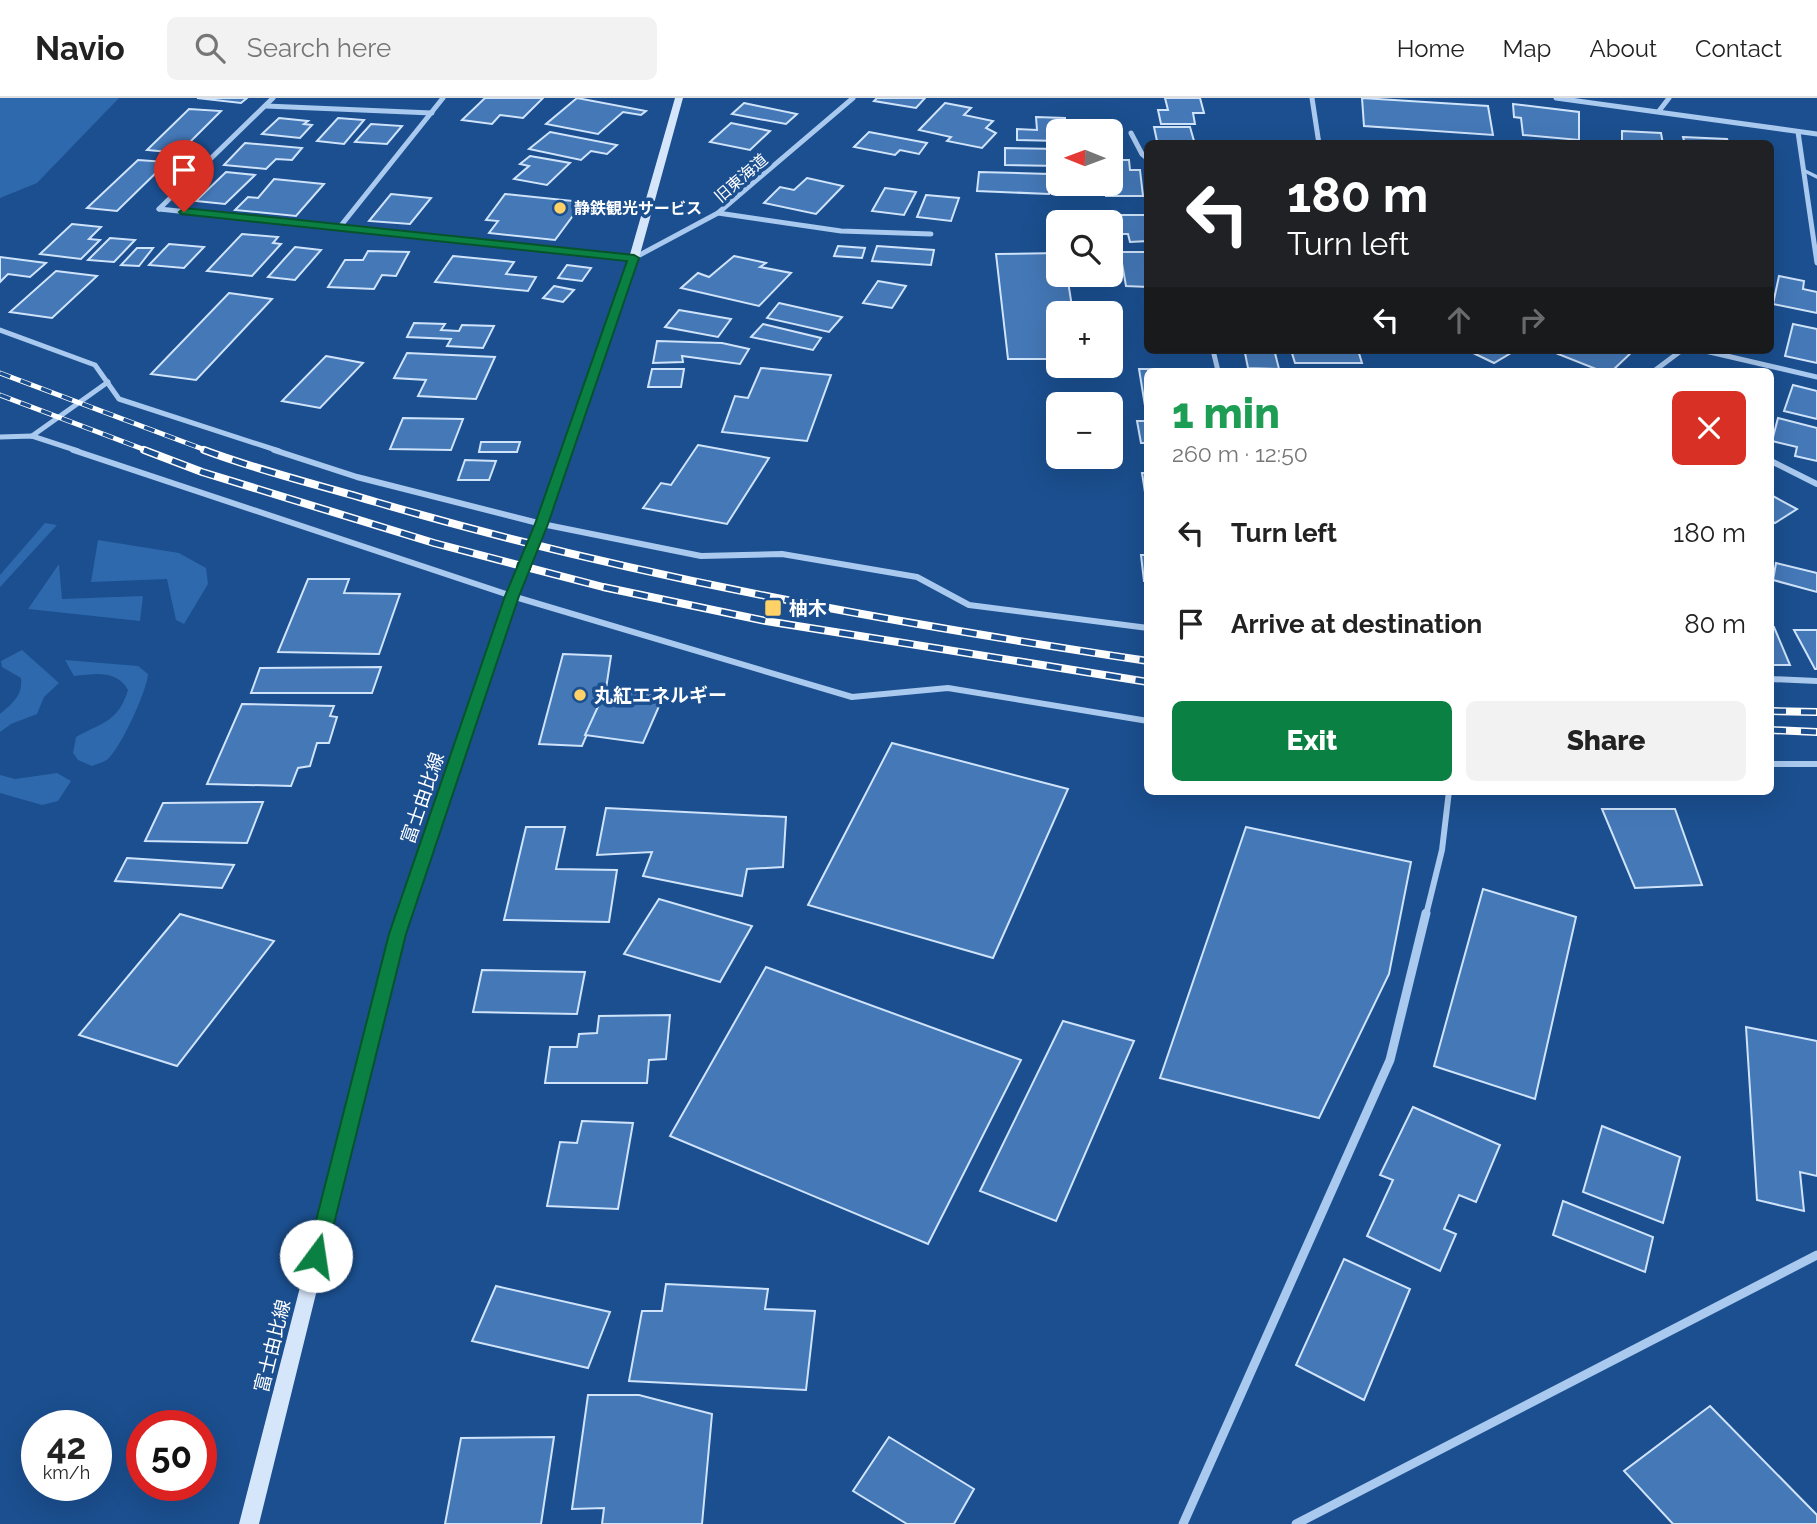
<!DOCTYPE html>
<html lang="en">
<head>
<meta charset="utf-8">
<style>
  body { margin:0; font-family:Raleway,"Noto Sans JP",sans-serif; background:#f2f2f2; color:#222; height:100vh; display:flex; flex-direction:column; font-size:26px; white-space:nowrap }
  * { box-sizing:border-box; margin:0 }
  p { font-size:23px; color:#767676 }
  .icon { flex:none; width:38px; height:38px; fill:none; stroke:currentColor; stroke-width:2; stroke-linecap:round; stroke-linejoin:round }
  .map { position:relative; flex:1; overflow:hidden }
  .details { position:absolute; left:1144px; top:270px; width:630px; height:427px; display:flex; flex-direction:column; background:#fff; border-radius:10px; box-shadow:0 7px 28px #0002 }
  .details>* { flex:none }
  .guide { position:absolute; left:1144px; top:42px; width:630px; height:214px; border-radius:10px; box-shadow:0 7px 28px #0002; background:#202124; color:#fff; overflow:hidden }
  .needle { width:46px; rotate:271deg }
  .tools { position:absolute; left:1046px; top:21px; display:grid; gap:14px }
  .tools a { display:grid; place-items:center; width:77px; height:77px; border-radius:10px; background:#fff; box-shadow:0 7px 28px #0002; font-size:35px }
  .speed { position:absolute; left:21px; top:1312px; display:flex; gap:14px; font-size:35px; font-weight:700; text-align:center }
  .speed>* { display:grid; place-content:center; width:91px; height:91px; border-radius:50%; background:#fff; box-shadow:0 7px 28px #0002; line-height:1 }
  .speed small { font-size:18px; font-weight:400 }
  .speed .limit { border:10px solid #d22; background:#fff; color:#111 }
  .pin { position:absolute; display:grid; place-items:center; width:60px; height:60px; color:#fff; margin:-72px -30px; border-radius:50% 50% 50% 0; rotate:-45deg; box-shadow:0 0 7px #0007 }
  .pin .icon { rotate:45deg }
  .me { position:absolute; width:77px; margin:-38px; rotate:14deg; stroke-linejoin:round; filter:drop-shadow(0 0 5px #0008) }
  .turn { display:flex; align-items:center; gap:24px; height:147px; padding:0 28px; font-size:32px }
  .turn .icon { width:91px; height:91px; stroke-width:2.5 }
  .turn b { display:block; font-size:49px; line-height:60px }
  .lanes { display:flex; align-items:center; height:66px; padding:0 28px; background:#0003; justify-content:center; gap:35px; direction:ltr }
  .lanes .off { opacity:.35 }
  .round { display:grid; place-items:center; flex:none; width:74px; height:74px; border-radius:10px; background:#f2f2f2 }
  .overview { display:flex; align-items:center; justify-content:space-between; height:119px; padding:0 28px }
  h1 { font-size:42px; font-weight:800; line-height:52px; color:#1e9e55 }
  .action { display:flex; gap:14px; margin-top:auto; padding:14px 28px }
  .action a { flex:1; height:80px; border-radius:10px; background:#0b8043; color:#fff; font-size:28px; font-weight:800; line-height:80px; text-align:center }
  .action a+a { background:#f2f2f2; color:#222 }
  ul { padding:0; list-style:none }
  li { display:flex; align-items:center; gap:21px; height:91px; padding:0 28px }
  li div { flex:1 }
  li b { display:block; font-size:26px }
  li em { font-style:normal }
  header { display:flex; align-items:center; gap:42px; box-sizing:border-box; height:98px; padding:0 35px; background:#fff; border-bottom:2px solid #e0e0e0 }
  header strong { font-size:33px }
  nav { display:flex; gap:38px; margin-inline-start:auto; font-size:24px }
  .search { width:490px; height:63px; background:#f2f2f2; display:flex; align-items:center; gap:18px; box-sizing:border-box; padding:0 24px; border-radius:10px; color:#767676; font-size:26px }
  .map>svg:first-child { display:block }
  .green { fill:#2e69ad }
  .building { fill:#4478b7; stroke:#cfe3fa; stroke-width:2 }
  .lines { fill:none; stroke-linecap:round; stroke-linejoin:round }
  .service { stroke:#a9c9ee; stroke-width:3.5 }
  .minor-far2 { stroke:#a9c9ee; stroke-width:5 }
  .minor-far1 { stroke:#a9c9ee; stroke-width:6 }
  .minor { stroke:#a9c9ee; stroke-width:9 }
  .secondary { fill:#d6e6fa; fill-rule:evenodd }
  .rail-far1-casing { stroke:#fff; stroke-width:5 }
  .rail-casing { stroke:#fff; stroke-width:8 }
  .rail-far1 { stroke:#1b4f8f; stroke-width:3.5; stroke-dasharray:11; stroke-linecap:butt }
  .rail { stroke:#1b4f8f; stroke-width:5; stroke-dasharray:15; stroke-linecap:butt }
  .route { fill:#0b8043; stroke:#07532c; stroke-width:2 }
  .poi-dot { fill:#ffd166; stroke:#1b4f8f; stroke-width:2.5 }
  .labels { text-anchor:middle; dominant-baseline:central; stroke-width:7; stroke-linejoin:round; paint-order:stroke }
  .far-street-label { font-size:16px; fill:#fff; stroke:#1b4f8f }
  .far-poi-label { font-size:16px; font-weight:bold; fill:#fff; stroke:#1b4f8f; text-anchor:start }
  .poi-label { font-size:19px; font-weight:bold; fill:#fff; stroke:#1b4f8f; text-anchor:start }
  .street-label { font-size:19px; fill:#fff; stroke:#1b4f8f }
</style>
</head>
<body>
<header>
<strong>Navio</strong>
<div class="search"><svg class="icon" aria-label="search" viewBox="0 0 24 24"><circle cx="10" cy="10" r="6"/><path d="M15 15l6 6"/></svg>Search here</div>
<nav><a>Home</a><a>Map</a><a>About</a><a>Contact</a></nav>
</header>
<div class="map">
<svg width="1817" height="1426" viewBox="0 0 1817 1426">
  <rect width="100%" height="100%" fill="#1b4f8f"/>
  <g class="green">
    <path d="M0,0h119l-82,85 -37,15z"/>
    <path d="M45,425l12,2 -57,62v-12z"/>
    <path d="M98,442l81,13 27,15 2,16 -24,40 -8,-4 -9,-41 -76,3z"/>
    <path d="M59,466l3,35 81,-3 -3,25 -112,-12z"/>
    <path d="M22,552l37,33 -15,14 -7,17 -26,10 -11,8v-18c13,-11 23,-19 21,-36l-19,-11 -1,-6z"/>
    <path d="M65,562l73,6 10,8c-1,17 -27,73 -40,85 -4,3 -11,5 -16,7l-14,-6 -5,-7 3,-16c27,-15 42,-15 52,-47 -12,-21 -33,-16 -54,-14z"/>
    <path d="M57,675l14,8 -13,20 -16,4 -42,-12v-18l15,4z"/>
  </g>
  <g class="building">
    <path d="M197,0h50l-6,5z"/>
    <path d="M485,0h58l-20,20 -23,-3 -8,9 -30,-4z"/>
    <path d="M577,0l69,13 -5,4 -18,-3 -25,22 -52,-10z"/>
    <path d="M877,0h48l-9,10 -42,-7z"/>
    <path d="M1165,0h35l4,15h-11l2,11h-34l-3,-14h10z"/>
    <path d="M1362,0l126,8 5,29 -129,-9z"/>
    <path d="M744,5l53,11 -11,10 -54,-10z"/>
    <path d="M945,5l26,5 -7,7 29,6 -7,7 10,5 -14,15 -35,-7 4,-4 -32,-7z"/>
    <path d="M1513,6l66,8v28l-56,-5 -2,-17 -7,-1z"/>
    <path d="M189,11l32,2 -42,42 -32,-3z"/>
    <path d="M1036,19l29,1 1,13h-7v10l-42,-1v-11l20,1z"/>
    <path d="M279,20l29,3 -4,3 8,1 -12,13 -38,-4z"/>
    <path d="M338,20l26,2 -20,24 -27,-3z"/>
    <path d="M731,25l39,8 -20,19 -40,-8z"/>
    <path d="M371,26l31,2 -15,18 -32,-2z"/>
    <path d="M1154,29h36l4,14h-37z"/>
    <path d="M1622,33l39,2 2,11h-41z"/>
    <path d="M550,34l67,13 -10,9 -16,-3 -10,9 -52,-11z"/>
    <path d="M869,34l58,11 -8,11 -19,-4 -5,5 -41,-8z"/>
    <path d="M1683,39l44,2 2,5h-44z"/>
    <path d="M245,45l57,5 -10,12 -16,-1 -10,10 -42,-4z"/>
    <path d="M1005,50l54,1v17l-54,-1z"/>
    <path d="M530,58l40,7 -23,22 -33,-6 15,-13 -9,-2z"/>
    <path d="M138,62l29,2 -50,49 -30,-3z"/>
    <path d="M1111,62h18l1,10h10l3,26h-37l-1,-12h6z"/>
    <path d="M226,74l29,3 -30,29 -29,-3z"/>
    <path d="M979,74l71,2 -1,20 -72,-3z"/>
    <path d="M807,80l36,8 -27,28 -52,-11 16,-16 14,3z"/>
    <path d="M274,81l50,5 -28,32 -61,-6 13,-13 10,1z"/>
    <path d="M885,90l31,4 -12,23 -32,-4z"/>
    <path d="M391,96l40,4 -21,26 -41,-3z"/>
    <path d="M505,96l78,8 -28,38 -66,-7 9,-12 -12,-1z"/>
    <path d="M926,97l33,3 -8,23 -34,-4z"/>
    <path d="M1111,117h37v26l-18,1 -2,-8h-13z"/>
    <path d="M72,126l29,3 -12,12 11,1 -19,19 -41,-5z"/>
    <path d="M242,136l36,3 -5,6 8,1 -29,32 -45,-5z"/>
    <path d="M110,140l25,2 -21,22 -26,-2z"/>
    <path d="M169,146l35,3 -20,21 -35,-3z"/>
    <path d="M838,148l27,2 -3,10 -28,-2z"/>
    <path d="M877,148l57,4 -3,15 -59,-4z"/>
    <path d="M295,149l26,3 -26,30 -27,-3z"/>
    <path d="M137,150h16l-14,18 -18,-1z"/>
    <path d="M368,153l41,1 -13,24 -14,-1 -8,14 -46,-2 17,-27h18z"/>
    <path d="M1120,154h28v35l-22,-1z"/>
    <path d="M1059,155v22h8l6,38h-14v46h-51l-12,-105z"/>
    <path d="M453,158l61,6 -8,12 30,3 -8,14 -93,-9z"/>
    <path d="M734,158l32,7 -6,4 31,6 -32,33 -78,-18 17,-15 11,4z"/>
    <path d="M0,159l46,6 -16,14 -22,-3 -8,8z"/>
    <path d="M567,167l24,3 -9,13 -24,-3z"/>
    <path d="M56,173l41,5 -45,42 -42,-6z"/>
    <path d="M1779,178l25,5 -1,8 14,3v21l-44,-9z"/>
    <path d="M878,183l28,5 -14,22 -29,-5z"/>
    <path d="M554,188l20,4 -11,12 -20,-4z"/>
    <path d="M229,195l43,6 -76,81 -45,-6z"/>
    <path d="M779,205l63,14 -13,15 -62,-14z"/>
    <path d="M679,212l52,9 -13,18 -53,-10z"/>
    <path d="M414,225l31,1 -4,6 18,1 3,-6 32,1 -11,22 -36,-2 4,-7 -44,-2z"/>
    <path d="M763,226l58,14 -8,12 -62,-13z"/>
    <path d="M1793,226l24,5v34l-32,-7z"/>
    <path d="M657,243l65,2 27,6 -9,15 -58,-8 1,6 -30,1z"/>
    <path d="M1291,252h67l4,13h-67z"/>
    <path d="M1467,252h49l-22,13z"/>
    <path d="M1563,252h71l-22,21h-11l-43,-17z"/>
    <path d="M407,255l88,4 -19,42 -58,-3 8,-16 -32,-2z"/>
    <path d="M1245,255h30l4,16 -31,-1z"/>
    <path d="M326,258l37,7 -43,45 -38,-7z"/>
    <path d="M761,270l70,7 -24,66 -85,-9 13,-36 13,2z"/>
    <path d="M652,271h32l-3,18h-33z"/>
    <path d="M1139,271h56v2h-47l-2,41z"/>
    <path d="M1793,287l24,6v28l-33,-8z"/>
    <path d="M403,320l60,1 -12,31 -61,-1z"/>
    <path d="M1778,320l39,10v33l-22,-5 2,-9 -25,-6z"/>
    <path d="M1137,323h11v22h-7z"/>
    <path d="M481,344h39l-3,10h-38z"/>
    <path d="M698,347l71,13 -42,66 -84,-16 18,-25 10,2z"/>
    <path d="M465,362l31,1 -7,19h-31z"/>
    <path d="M1142,375h6v32h-1z"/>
    <path d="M1771,397l26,14 -22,14 -4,-2z"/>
    <path d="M1141,457h7v26h-4z"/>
    <path d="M1776,465l41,10v19l-44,-12z"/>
    <path d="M308,481h41l-5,14 56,1 -21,60 -101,-2z"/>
    <path d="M1771,529h3l16,38h-19z"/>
    <path d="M1794,532h23v39h-2z"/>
    <path d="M563,556l48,2 -5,33 -24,57 -43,-2z"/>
    <path d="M381,569l-9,26h-121l9,-25z"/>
    <path d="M606,591l57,8 -20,46 -58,-8z"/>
    <path d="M242,606l92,2 -4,10 7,1 -8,26h-12l-7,23 -12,2 -7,18 -84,-2z"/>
    <path d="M892,645l176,46 -75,169 -185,-53z"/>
    <path d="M263,704l-16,41 -102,-2 18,-38z"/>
    <path d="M606,710l180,9 -3,50 -36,2 -5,27 -99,-20 9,-24 -55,3z"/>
    <path d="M1602,711h73l27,76 -67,3z"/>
    <path d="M526,729h39l-9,42 61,1 -8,52 -105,-2z"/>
    <path d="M1246,729l165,35 -22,112 -70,144 -159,-40z"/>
    <path d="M127,760l107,7 -12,23 -107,-7z"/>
    <path d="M1483,791l93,28 -41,182 -101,-33z"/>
    <path d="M659,801l93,27 -32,56 -96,-28z"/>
    <path d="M180,816l94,27 -97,125 -98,-31z"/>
    <path d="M766,869l255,93 -93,184 -258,-108z"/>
    <path d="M482,872l103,2 -8,42 -104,-2z"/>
    <path d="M670,917l-4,44 -17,1 -2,23h-102l5,-36h27l2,-13 18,-1 2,-17z"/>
    <path d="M1063,923l71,20 -78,180 -76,-30z"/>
    <path d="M1746,929l71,14v135l-17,-4 4,39 -47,-11z"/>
    <path d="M1413,1009l87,38 -24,57 -17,-7 -15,34 12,5 -16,37 -73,-35 26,-56 -13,-5z"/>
    <path d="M582,1023l51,2 -15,86 -71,-3 13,-64 17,1z"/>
    <path d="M1602,1028l78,31 -17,66 -80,-31z"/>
    <path d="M1563,1103l90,36 -8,35 -92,-37z"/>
    <path d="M1344,1161l66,30 -46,111 -68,-35z"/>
    <path d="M666,1186l102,5 -3,20 50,2 -9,79 -177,-9 13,-70h20z"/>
    <path d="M496,1188l114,26 -22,56 -116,-27z"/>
    <path d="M588,1297h51l73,19 -10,110h-100l2,-16 -32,1z"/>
    <path d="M1710,1308l107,109v9h-144l-49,-53z"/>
    <path d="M554,1339l-13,87h-96l16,-86z"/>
    <path d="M889,1339l85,52 -20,35h-47l-54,-33z"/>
  </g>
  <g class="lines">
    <path class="service" d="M1803,72l14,7"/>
    <g class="minor-far2">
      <path d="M1312,0l7,46"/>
      <path d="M1556,0l261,36"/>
      <path d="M266,8l166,7"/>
      <path d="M1659,13l10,-13"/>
      <path d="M1798,34l19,131"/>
      <path d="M1131,35l11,21 6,5"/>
      <path d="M159,111l475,49 84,-45 135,-115"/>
      <path d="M159,111l114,-111"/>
      <path d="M718,115l123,18 90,3"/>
      <path d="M339,130l104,-130"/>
      <path d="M0,232l95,35 24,34 160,52"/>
      <path d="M1213,252l5,21"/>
      <path d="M1701,252l116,27"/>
      <path d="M1654,273l28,-21"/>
      <path d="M32,338l76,-54"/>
      <path d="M0,339l32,-1 46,15"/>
    </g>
    <g class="minor-far1">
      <path d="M73,352l439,146 340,101 96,-9 200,33"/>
      <path d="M274,352l83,27 185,47 159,32 81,-2 135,23 52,28 179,23"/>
      <path d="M1771,363l46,23"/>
      <path d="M1771,581l46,2"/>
      <path d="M1771,666h46"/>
      <path d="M1426,817l16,-65 7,-59"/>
    </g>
    <g class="minor">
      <path d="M1183,1426l207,-464 36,-147"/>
      <path d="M1296,1426l521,-269"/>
    </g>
    <path class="secondary" d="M675,0h8l-44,160 -91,266 -30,72 -113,338 -146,590h-20l152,-590 115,-338 30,-72 93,-266z"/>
    <defs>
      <g id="rail-far1">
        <path d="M0,275l208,78"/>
        <path d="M0,297l148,56"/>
      </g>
      <g id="rail">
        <path d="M144,352l58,22 232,71 169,44 163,34 382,61"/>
        <path d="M204,352c56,21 115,35 172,52 253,74 512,120 772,159"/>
        <path d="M1771,613l46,1"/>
        <path d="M1771,632l46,2"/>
      </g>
    </defs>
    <use href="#rail-far1" class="rail-far1-casing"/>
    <use href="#rail" class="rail-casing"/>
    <use href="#rail-far1" class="rail-far1"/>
    <use href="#rail" class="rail"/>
  </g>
  <path class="route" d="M184,110l450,47 5,3 -91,266 -29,72 -113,338 -80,322 -3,6 -7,2 -7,-2 -2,-6 82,-322 116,-338 30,-72 92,-263 -446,-47 -2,-2z"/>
  <g class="poi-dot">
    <circle cx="560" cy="110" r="7"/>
    <rect x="764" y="501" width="18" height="18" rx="3.5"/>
    <circle cx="580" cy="597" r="7"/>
  </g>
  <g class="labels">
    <g class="far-street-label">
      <text transform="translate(741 80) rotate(-41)">旧東海道</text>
    </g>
    <g class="far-poi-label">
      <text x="574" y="110">静鉄観光サービス</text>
    </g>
    <g class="poi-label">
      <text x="789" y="510">柚木</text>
      <text x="594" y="597">丸紅エネルギー</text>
    </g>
    <g class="street-label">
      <text transform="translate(422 700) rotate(-71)">富士由比線</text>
      <text transform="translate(272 1248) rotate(-76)">富士由比線</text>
    </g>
  </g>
</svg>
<div class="tools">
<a><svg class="needle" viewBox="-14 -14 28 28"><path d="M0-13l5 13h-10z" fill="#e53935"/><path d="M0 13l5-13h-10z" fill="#767676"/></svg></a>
<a><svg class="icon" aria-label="search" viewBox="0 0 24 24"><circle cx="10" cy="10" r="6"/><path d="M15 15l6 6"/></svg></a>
<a>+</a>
<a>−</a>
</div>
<div class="speed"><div>42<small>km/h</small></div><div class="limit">50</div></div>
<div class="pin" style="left:184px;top:114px;background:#d93025"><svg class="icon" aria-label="arrive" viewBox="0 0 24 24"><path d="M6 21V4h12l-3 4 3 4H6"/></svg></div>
<svg class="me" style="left:316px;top:1158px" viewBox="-20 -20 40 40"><circle r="19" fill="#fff"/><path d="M0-13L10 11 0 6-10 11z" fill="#0b8043"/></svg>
<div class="guide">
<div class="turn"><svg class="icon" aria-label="left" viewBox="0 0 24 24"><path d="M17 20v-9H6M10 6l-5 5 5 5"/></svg><div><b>180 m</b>Turn left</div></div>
<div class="lanes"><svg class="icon" aria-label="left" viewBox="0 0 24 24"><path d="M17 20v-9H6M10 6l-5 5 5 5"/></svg><svg class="icon off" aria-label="ahead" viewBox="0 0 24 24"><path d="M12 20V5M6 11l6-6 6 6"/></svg><svg class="icon off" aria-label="right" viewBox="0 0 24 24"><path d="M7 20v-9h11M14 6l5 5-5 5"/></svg></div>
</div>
<section class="details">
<div class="overview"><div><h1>1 min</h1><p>260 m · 12:50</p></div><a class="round" style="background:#d93025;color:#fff"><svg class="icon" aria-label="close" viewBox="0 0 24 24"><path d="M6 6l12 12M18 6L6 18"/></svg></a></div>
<ul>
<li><svg class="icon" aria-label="left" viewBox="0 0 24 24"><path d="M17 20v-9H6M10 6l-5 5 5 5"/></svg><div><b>Turn left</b></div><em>180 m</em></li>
<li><svg class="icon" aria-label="arrive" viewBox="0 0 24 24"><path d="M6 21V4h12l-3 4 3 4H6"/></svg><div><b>Arrive at destination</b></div><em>80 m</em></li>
</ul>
<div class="action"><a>Exit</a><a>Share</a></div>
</section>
</div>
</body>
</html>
